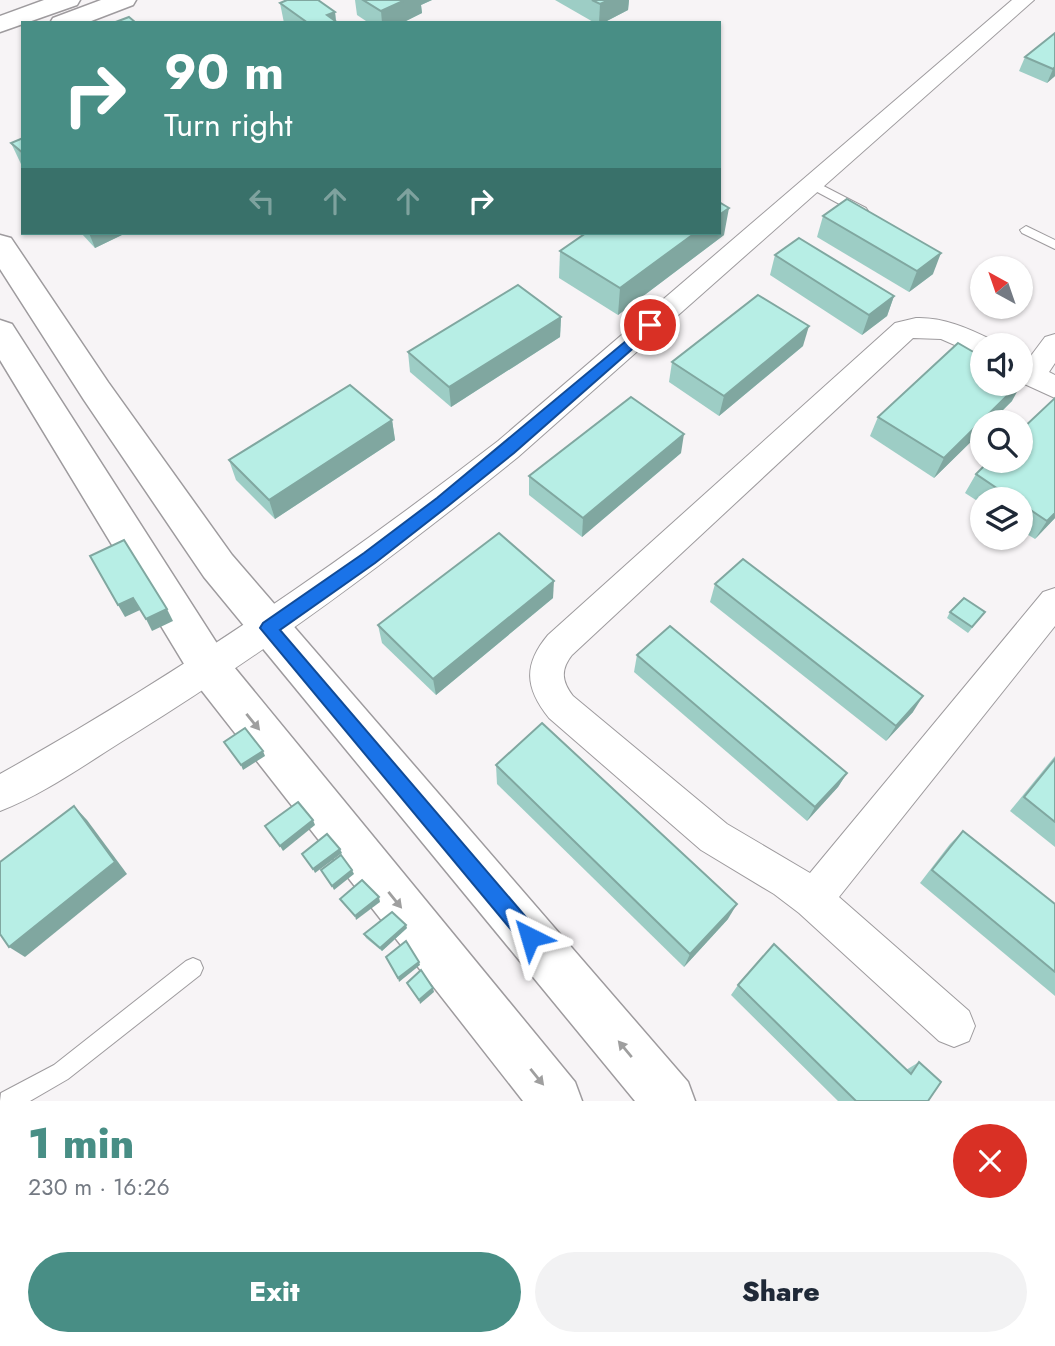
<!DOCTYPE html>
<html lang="en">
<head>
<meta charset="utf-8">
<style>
  body { margin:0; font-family:Jost,sans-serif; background:#f2f2f3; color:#1f2937; height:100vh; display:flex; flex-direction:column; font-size:26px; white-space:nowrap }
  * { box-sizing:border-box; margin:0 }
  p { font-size:23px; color:#747a83 }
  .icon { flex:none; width:38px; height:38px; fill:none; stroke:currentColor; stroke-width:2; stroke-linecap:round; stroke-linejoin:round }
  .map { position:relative; height:1101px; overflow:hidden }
  .drawer { display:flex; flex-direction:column; background:#fff; flex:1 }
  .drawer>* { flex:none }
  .guide { position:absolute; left:21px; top:21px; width:700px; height:214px; border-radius:0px; box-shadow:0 2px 5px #0004; background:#488e85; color:#fff; overflow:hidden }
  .needle { width:46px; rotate:320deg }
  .controls { position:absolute; left:970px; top:256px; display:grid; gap:14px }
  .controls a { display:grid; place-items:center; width:63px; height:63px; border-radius:50%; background:#fff; box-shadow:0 2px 5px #0004; font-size:35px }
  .pin { position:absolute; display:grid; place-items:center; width:60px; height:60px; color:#fff; margin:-30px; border:4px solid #fff; border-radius:50%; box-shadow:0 2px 7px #0007 }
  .me { position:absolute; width:77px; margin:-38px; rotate:320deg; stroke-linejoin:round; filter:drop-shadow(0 0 5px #0008) }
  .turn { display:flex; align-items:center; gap:24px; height:147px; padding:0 28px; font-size:32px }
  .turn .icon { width:91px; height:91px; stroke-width:2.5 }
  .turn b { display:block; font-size:49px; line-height:60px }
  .lanes { display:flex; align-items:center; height:66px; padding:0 28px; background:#0003; justify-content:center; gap:35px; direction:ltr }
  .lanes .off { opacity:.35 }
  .round { display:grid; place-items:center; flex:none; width:74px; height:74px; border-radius:37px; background:#f2f2f3 }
  .head { display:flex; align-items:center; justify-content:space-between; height:119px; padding:0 28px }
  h1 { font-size:42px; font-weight:800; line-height:52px; color:#488e85 }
  .primary-button { display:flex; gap:14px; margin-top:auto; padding:14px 28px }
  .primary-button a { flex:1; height:80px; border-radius:42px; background:#488e85; color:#fff; font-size:28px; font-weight:800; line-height:80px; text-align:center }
  .primary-button a+a { background:#f2f2f3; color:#1f2937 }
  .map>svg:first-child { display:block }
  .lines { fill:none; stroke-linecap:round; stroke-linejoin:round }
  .service-casing { stroke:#9e9b9e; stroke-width:2 }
  .minor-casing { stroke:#9e9b9e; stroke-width:2 }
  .secondary-casing { stroke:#9e9b9e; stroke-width:3 }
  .trunk-casing { stroke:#9e9b9e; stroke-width:3 }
  .service { fill:#fff; fill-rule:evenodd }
  .minor { fill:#fff; fill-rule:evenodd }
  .secondary { fill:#fff; fill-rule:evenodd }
  .trunk { fill:#fff; fill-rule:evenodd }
  .wall { fill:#9dcdc5 }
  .shaded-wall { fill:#80a7a0 }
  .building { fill:#b7eee5; stroke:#80a7a0; stroke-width:2 }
  .oneway { fill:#9f9f9f }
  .route { fill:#1a73e8; stroke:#114b97; stroke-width:2 }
</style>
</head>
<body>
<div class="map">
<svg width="1055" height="1101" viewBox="0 0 1055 1101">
  <rect width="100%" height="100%" fill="#f7f4f6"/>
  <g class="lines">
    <defs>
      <g id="service">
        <path d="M812,180l54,28 2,3 -2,3h-8l-50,-27v-6z"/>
        <path d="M1026,226l29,14v9l-33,-16 -2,-3z"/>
        <path d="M193,958l7,3 3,7 -3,7 -132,104 -38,22h-30l1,-8 53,-28 132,-104z"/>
      </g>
      <g id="minor">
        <path d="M1012,0h22l-516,457c-123,99 -250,194 -384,277 -43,26 -87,59 -134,77v-37c175,-98 339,-210 498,-333z"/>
        <path d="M916,318c27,-1 52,10 76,22l2,5h-12v12l-41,-18 -28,-1 -341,317c-12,15 -10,27 1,41l154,128 83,49 233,-281 12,-4v38l-216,271 130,114 6,15 -6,15 -15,6 -15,-6 -140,-128 -25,-19 -73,-44 -152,-132c-24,-30 -26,-53 -1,-83l347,-312z"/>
        <path d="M1055,334v29l-6,9 6,3v23l-35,-16v-23l7,2 18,-24z"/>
      </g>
      <g id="secondary">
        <path d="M0,235l11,3 97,144 124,173 456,527 7,19h-60l-431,-524 -120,-177 -84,-131z"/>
        <path d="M0,320l12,4 213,332 350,426 7,19h-59l-328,-419 -195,-322z"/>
      </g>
      <g id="trunk">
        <path d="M44,0h36l-3,5 -77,27v-16z"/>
        <path d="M101,0h35l-3,5 -47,18h-36l3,-5z"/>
      </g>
    </defs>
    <use href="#service" class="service-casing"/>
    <use href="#minor" class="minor-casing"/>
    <use href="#secondary" class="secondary-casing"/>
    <use href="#trunk" class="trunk-casing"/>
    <use href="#service" class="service"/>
    <use href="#minor" class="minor"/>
    <use href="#secondary" class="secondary"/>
    <use href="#trunk" class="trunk"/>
  </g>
  <g class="wall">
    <path d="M355,0h77l-11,5 1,8 -20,10h-33l-12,-8z"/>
    <path d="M555,0h74l-1,10 -25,13h-8z"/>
    <path d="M280,3l55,9 1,9 2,2h-54z"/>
    <path d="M1055,33v43l-8,7 -28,-12 6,-14z"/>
    <path d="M23,138v28l-2,-2 -10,-21z"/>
    <path d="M823,216l110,58 -24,18 -92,-55z"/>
    <path d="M81,233h45l-31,15z"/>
    <path d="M724,235l-106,80 -59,-37 1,-27z"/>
    <path d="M775,255l119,41 -7,20 -25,19 -92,-60z"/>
    <path d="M561,317l-1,20 -109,70 -41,-35 -2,-20z"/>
    <path d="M803,346l-84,70 -50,-34 3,-20z"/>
    <path d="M1055,398v120l-20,21 -15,-9v-31h-38v5l-17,-11 11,-19 14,-14h30v-29z"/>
    <path d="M1012,401l-78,77 -64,-42 8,-19z"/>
    <path d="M392,420l3,20 -120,79 -39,-39 -7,-20z"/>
    <path d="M681,453l-99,84 -53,-42v-19z"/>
    <path d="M715,584l198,128 -27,29 -176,-139z"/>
    <path d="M553,598l-117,97 -54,-52 -4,-18z"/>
    <path d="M950,612h35l-17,21 -21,-15z"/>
    <path d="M637,655l210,118 -9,14 -31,34 -173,-149z"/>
    <path d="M1055,756v91l-45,-36z"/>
    <path d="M496,765l232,154 -44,48 -187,-183z"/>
    <path d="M963,831l92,73v92l-135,-113 30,-39z"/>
    <path d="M407,928l-25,23 -16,-13 -2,-4z"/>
    <path d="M738,985l168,85 13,-8 9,39h-90l-107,-106z"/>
  </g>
  <g class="shaded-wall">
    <path d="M405,0h27l-11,5 1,8 -20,10h-20l-1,-12z"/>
    <path d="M609,0h20l-1,10 -25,13h-4l1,-19z"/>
    <path d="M335,12l1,11 -9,-8z"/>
    <path d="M1055,67v9l-8,7 6,-14z"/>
    <path d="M729,208l-5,27 -106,80 2,-27 75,-55h24v-18z"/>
    <path d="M89,233h37l-31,15z"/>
    <path d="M941,253l-8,21 -24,18 8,-21z"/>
    <path d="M894,296l-7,20 -25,19 7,-20z"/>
    <path d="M561,317l-1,20 -109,70 -2,-20z"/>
    <path d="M809,326l-6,20 -84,70 5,-20z"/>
    <path d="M1023,381l-11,20 -21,21h-9v9l-48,47 10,-20z"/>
    <path d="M392,420l3,20 -120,79 -6,-19z"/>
    <path d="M684,434l-3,19 -99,84 1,-19z"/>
    <path d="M1055,513v5l-20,21 12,-18z"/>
    <path d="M554,581l-1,17 -117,97 -3,-16z"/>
    <path d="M133,598l7,12 -15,7 -7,-12z"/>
    <path d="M167,609l6,12 -21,10 -6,-12z"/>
    <path d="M923,696l-10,16 -27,29 10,-15z"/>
    <path d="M263,751l2,5 -22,14 -2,-5z"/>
    <path d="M847,773l-9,14 -31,34 8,-14z"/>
    <path d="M74,806l13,14 40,54 -102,83 -16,-10z"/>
    <path d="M313,820l2,5 -32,26 -3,-5z"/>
    <path d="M340,849l2,4 -27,20 -2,-4z"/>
    <path d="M352,870l2,4 -20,16 -2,-4z"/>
    <path d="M379,897l1,5 -24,18 -1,-4z"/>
    <path d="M737,904l-9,15 -44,48 6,-13z"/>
    <path d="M406,925l1,3 -25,23 -2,-3z"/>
    <path d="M419,962l1,3 -21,17 -1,-4z"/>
    <path d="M433,988l1,4 -14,12 -1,-4z"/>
  </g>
  <g class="building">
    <path d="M287,0h31l17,12 -8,3 11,8h-30l-28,-20z"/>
    <path d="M363,0h42l-24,11z"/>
    <path d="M592,0h17l-9,4z"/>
    <path d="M129,17l6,5 -22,1z"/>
    <path d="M1055,33v34l-2,2 -28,-12z"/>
    <path d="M23,138v15l-12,-10z"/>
    <path d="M847,199l94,54 -24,18 -94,-55z"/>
    <path d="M719,202l10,6 -10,7z"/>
    <path d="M586,233h109l-75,55 -60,-37z"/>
    <path d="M799,238l95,58 -25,19 -94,-60z"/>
    <path d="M518,285l43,32 -112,70 -41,-35z"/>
    <path d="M758,295l51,31 -85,70 -52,-34z"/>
    <path d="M958,343l24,14v26h38l-76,75 -66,-41z"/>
    <path d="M350,385l42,35 -123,80 -40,-40z"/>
    <path d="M631,397l53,37 -101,84 -54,-42z"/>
    <path d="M1055,398v115l-8,8 -27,-18v-4h-7l-37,-25 14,-14h30v-29z"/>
    <path d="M499,533l55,48 -121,98 -55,-54z"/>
    <path d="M124,540l43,69 -21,10 -13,-21 -15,7 -28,-49z"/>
    <path d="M743,559l180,137 -27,30 -181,-142z"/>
    <path d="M964,598l21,14 -13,15 -22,-15z"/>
    <path d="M670,626l177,147 -32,34 -178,-152z"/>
    <path d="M542,723l195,181 -47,50 -194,-189z"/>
    <path d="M245,728l18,23 -22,14 -17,-23z"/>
    <path d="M1055,759v63l-31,-25z"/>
    <path d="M298,802l15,18 -33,26 -15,-20z"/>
    <path d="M74,806l41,56 -106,85 -9,-13v-72z"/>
    <path d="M963,831l92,73v68l-123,-102z"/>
    <path d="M327,834l13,15 -27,20 -11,-15z"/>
    <path d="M341,855l11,15 -20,16 -11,-16z"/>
    <path d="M362,880l17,17 -24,19 -15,-17z"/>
    <path d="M392,912l14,13 -26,23 -16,-14z"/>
    <path d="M406,941l13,21 -21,16 -12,-21z"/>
    <path d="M774,944l137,130 8,-12 22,20 -13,19h-72l-118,-116z"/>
    <path d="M421,970l12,18 -14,12 -12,-17z"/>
  </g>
  <defs><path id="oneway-solid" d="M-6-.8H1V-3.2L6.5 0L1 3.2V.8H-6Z" transform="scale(1.75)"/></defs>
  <g class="oneway">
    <use href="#oneway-solid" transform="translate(253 722) rotate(51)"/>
    <use href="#oneway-solid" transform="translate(395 900) rotate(51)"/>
    <use href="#oneway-solid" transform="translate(625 1049) rotate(-130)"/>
    <use href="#oneway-solid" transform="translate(537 1077) rotate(51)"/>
  </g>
  <path class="route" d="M650,321l5,1v7l-141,124 -66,53 -73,57 -95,67 257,300 3,7 -3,7 -7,3 -7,-3 -263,-316 3,-5 101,-70 73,-55z"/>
</svg>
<div class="controls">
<a><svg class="needle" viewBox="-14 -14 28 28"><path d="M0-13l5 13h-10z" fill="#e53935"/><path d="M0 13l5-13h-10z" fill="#747a83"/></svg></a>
<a><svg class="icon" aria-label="sound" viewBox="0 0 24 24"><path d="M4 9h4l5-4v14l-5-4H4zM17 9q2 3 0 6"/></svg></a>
<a><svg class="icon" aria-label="search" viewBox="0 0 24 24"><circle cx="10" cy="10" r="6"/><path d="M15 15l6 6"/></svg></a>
<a><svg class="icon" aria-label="layers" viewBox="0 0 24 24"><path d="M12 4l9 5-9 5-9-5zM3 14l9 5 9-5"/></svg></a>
</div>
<div class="pin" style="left:650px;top:325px;background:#d93025"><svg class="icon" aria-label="arrive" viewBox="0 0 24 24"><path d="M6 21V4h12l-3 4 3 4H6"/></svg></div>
<svg class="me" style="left:530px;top:937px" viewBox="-20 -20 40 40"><path d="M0-17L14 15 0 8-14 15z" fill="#1a73e8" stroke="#fff" stroke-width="4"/></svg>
<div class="guide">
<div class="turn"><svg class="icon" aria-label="right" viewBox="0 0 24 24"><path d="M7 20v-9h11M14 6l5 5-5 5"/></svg><div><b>90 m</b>Turn right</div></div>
<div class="lanes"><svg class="icon off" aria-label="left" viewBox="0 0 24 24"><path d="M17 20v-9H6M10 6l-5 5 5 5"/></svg><svg class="icon off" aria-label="ahead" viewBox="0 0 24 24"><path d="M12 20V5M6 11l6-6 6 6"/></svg><svg class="icon off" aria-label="ahead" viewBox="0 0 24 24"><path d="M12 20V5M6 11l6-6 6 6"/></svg><svg class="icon" aria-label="right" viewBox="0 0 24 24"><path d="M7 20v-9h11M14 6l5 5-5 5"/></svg></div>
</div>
</div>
<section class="drawer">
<div class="head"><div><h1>1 min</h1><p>230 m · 16:26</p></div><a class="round" style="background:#d93025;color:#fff"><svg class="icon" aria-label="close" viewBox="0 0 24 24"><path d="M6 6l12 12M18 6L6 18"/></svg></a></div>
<div class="primary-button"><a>Exit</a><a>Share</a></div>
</section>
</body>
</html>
